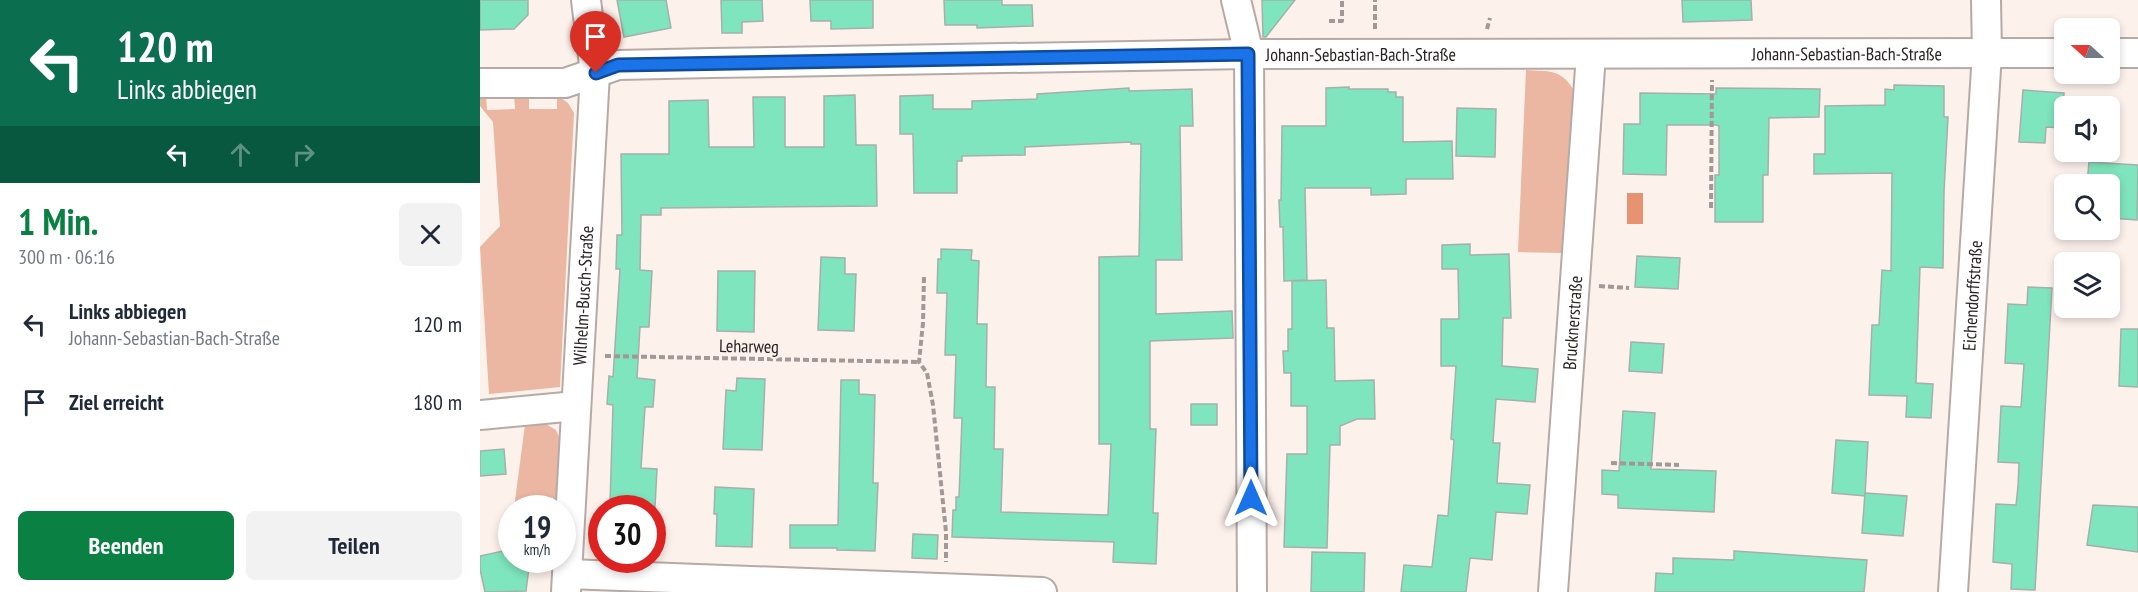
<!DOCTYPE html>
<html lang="de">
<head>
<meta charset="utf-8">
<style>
  body { margin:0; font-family:"PT Sans Narrow",sans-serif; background:#f2f2f3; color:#1f2937; height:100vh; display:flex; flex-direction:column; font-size:22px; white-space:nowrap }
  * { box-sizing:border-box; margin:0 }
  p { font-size:20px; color:#747a83 }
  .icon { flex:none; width:33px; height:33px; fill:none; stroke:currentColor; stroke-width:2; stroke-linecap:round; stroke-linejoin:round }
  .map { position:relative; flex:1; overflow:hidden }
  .drawer { display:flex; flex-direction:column; background:#fff; width:480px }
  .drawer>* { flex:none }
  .hud { background:#0b6e4f; color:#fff; overflow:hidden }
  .needle { width:39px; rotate:291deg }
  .buttons { position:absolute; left:1574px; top:18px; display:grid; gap:12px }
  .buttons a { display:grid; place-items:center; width:66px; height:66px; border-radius:9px; background:#fff; box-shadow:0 3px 9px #0003; font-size:30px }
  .speed { position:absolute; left:18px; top:495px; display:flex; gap:12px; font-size:30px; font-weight:700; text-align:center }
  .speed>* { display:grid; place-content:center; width:78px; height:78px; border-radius:50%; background:#fff; box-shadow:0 3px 9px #0003; line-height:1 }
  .speed small { font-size:15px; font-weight:400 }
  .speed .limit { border:9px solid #d22; background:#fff; color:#111 }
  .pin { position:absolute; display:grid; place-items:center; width:51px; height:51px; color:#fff; margin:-62px -26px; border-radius:50% 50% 50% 0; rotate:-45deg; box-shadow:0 0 6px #0007 }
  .pin .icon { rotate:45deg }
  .me { position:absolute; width:66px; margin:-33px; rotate:0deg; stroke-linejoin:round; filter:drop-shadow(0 0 4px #0008) }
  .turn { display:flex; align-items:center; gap:21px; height:126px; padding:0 18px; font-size:27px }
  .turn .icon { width:78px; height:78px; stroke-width:2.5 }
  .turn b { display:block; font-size:42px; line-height:51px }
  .lanes { display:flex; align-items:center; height:57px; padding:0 18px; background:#0003; justify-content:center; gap:30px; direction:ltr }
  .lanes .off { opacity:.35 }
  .round { display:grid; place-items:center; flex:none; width:63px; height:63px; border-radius:9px; background:#f2f2f3 }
  .head { display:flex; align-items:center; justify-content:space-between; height:102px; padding:0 18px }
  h1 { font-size:36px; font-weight:700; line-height:45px; color:#0b8043 }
  .button { display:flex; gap:12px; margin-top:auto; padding:12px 18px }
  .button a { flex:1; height:69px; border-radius:9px; background:#0b8043; color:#fff; font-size:24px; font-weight:700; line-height:69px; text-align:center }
  .button a+a { background:#f2f2f3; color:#1f2937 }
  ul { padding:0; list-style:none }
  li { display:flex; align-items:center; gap:18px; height:78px; padding:0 18px }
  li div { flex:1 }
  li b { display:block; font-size:22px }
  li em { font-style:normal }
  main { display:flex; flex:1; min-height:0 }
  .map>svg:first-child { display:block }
  .green { fill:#ebb6a2 }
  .water { fill:#e69273 }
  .building { fill:#7fe5be; stroke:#a5b0ab; stroke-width:1.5 }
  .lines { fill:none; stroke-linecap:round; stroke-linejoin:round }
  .minor-casing { stroke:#b6aaa6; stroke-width:32 }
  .path { stroke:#a29996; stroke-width:4; stroke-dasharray:6 3; stroke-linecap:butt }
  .minor { stroke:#fff; stroke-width:28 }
  .route-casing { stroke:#114b97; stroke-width:15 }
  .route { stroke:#1a73e8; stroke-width:10 }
  .labels { text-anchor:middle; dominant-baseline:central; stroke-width:4.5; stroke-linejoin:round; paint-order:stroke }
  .street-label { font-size:18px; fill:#292423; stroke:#fdf1ec }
</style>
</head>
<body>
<main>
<section class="drawer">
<div class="hud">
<div class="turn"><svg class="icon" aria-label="left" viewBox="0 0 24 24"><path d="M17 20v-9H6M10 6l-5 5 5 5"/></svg><div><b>120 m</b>Links abbiegen</div></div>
<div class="lanes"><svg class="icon" aria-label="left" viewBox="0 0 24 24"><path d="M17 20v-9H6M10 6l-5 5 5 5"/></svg><svg class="icon off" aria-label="ahead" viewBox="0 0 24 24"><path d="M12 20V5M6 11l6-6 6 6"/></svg><svg class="icon off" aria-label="right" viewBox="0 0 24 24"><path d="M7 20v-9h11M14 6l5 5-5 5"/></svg></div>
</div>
<div class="head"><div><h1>1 Min.</h1><p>300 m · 06:16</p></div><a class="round"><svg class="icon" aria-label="close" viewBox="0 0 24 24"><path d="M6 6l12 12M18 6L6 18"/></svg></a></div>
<ul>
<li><svg class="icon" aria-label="left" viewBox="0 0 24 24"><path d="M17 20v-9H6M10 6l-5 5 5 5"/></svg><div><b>Links abbiegen</b><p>Johann-Sebastian-Bach-Straße</p></div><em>120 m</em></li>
<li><svg class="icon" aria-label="arrive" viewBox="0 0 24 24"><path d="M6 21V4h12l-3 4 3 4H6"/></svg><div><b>Ziel erreicht</b></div><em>180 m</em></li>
</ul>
<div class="button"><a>Beenden</a><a>Teilen</a></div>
</section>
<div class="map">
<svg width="1658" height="592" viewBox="0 0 1658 592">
  <rect width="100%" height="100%" fill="#fdf1ec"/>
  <g class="green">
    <path d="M1046,70c22,2 34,-2 47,19l-11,164 -44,-1z"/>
    <path d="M34,94l15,1v14h28v-14l11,8 6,10 -14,274 -71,7 -9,-147 20,-21 -7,-104 -13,-16v-11h6l1,15 28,-1z"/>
    <path d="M64,423l12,7 6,14 -6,64h-42l11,-83z"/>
  </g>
  <rect class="water" x="1147" y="193" width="16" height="31"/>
  <g class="building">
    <path d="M0,0h48v15l-14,14 -34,1z"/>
    <path d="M137,0h49l5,28 -47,9z"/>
    <path d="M241,0h41l1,21 -21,1v11h-20z"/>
    <path d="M330,0h63v28l-42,1v-8h-20z"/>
    <path d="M464,0h58v5h30l1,21 -56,2v-3h-32z"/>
    <path d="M782,0h33l-29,37h-3z"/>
    <path d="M1202,0h69l1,20 -69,2z"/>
    <path d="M1414,85l50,1v31h4l-4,75 -1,76 -23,-1 -4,116 17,1 -2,34 -25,-1 1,-21 -38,-1 3,-70h7l3,-55 9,1 1,-98 -78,1v-20h11v-48l60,-1v-16l9,1z"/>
    <path d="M869,87v2h39v3h8v5h7v45l49,-1 1,38h-47v15l-35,1v-7h-66l2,92 -23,1 -1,-54h-3l-1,-27h2l1,-74h44v-38z"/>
    <path d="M649,88v3l63,-2 1,37h-13l2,134h-26v54l76,-3 1,27 -83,3v88h6l-3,84h5l-2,51 -43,-2 1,-20 -162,-5 1,-27h3v-13h3l3,-79h-8l2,-63h-11l2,-62h-10l1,-34h3v-10l31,1 -1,10 8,1 -2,63h10l-1,63h9l-1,62h9l-2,63 107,3 3,-71h-12v-187l40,-1 2,-112h-10v-2l-106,5v8l-63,1v5h-5v32h-43l-1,-59h-13v-38l33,-1v14h39v-8l65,-2v-5z"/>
    <path d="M1236,88l104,1 -1,28 -50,1 -1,57h-5v47h-48v-47h4v-49l-3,-1h-49l-1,50 -43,-1 1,-50h16v-31l76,1z"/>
    <path d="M1543,90l41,3 -2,35 -16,-1 -1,16 -26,-1z"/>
    <path d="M375,95l1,50h20l1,61 -216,2v7h-20l-1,55 12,1 -3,56h-9l-3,51 18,2 -2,27h-8l-4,61 16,1 -2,38 -40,1v-4h-5l3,-99 -6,-1 2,-28 4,1 7,-108h-4l1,-34h5l-1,-81h48v-53l39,-1 1,47h45l-1,-50h32v50h39v-51z"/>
    <path d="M977,108l39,1 -1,48 -39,-1z"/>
    <path d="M1609,162l49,3 -1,55 -28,-2v-34h-22z"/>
    <path d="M990,244v11l39,-1 2,64h-8l-1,48 36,3 -3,33 -39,-3 -3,44h7l-3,40 33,2 -3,29 -31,-2 -4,48 -22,-2 -4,34h-65l3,-27 28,2 6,-52 10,1 6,-76 -3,-1 5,-73h-15v-47h18l-1,-50h-16v-24z"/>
    <path d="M1157,256l43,2 -2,31 -43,-2z"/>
    <path d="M341,257l24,1v16h11l-2,57 -36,-1z"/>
    <path d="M238,271h37l-1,61 -37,-1z"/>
    <path d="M846,280l1,48h7l1,53 39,-1 1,39h-18l-17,7v19h-10l-3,103 -43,-1 3,-93h20v-48h-16v-33h-7l-1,-22h5v-22h4v-48z"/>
    <path d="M1548,287l24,1 -17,302 -24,-1 1,-25 -19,-2 3,-58 20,1 2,-19 1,-23 -21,-1 3,-56 20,1 3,-43 -19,-1 3,-59 19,1z"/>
    <path d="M1641,329h17v58l-19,-1z"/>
    <path d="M1151,342l33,2 -2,29 -33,-2z"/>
    <path d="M257,378l28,1 -3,71 -39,-1 3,-59 10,1z"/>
    <path d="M361,380h18v14l16,1 -2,88h5l-3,68 -38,-1v-2h-47v-23h48z"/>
    <rect x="711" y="404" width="26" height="21"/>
    <path d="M1143,411l32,2 -4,56 65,2 -2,41 -96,-4v-13l-16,-1v-24l17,1z"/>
    <path d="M1356,440l32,2 -3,54 -33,-3z"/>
    <path d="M24,449l2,25 -26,2v-25z"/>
    <path d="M235,487l39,2 -2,58 -36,-1 1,-32h-3z"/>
    <path d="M1385,493l42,3 -4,40 -41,-3z"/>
    <path d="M1613,505l45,2v45l-51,-7z"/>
    <path d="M433,534l25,1 -1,24 -25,-1z"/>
    <path d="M32,549v11h18l-4,31 -41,1 -5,-23v-13z"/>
    <path d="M1254,551l133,9 -3,32h-209l1,-19 17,1v-16l61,2z"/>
    <path d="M832,552l53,1 -1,39h-53z"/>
  </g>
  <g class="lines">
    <defs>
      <g id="minor">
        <path d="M756,0l13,54 3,538"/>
        <path d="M1629,53h29"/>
        <path id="s1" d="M0,83h85l53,-18 94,-2 537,-9 815,-1"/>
        <path d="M0,415l96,-9"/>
        <path d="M88,574l474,18"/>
        <path id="s2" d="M86,592l29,-519 -9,-73"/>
        <path id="s3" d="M1073,592l38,-538"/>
        <path id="s4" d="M1473,592l34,-539 -1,-53"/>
      </g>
    </defs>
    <use href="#minor" class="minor-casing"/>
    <g class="path">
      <path d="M849,21h13v-21"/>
      <path d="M895,29v-29"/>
      <path d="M1007,29l3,-11"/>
      <path d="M1231,208l1,-128"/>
      <path d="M444,277l-1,46 -4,39 8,11 6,32 13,127v30"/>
      <path d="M1119,286l30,2"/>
      <path d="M125,356l314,6"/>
      <path d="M1131,463l68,2"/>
    </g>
    <use href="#minor" class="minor"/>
  </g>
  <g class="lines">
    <defs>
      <path id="route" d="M116,73l22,-8 630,-11 3,444"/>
    </defs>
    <use href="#route" class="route-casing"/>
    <use href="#route" class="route"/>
  </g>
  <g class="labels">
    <g class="street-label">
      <text stroke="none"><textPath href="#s1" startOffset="1370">Johann-Sebastian-Bach-Straße</textPath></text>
      <text stroke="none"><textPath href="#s1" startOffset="884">Johann-Sebastian-Bach-Straße</textPath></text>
      <text stroke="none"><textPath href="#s2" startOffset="297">Wilhelm-Busch-Straße</textPath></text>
      <text stroke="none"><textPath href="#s4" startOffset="297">Eichendorffstraße</textPath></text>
      <text stroke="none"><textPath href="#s3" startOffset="270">Brucknerstraße</textPath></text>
      <text transform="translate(269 346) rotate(1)">Leharweg</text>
    </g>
  </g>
</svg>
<div class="buttons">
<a><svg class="needle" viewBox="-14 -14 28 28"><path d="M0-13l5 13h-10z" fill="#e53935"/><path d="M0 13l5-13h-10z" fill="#747a83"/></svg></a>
<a><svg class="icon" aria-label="sound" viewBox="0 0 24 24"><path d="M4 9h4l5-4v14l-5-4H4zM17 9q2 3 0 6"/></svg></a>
<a><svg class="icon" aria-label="search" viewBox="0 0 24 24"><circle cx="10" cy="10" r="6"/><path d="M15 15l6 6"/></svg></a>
<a><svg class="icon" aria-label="layers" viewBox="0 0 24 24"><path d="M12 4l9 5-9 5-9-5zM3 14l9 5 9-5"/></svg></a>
</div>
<div class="speed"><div>19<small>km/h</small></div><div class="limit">30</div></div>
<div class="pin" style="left:116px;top:73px;background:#d93025"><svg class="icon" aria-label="arrive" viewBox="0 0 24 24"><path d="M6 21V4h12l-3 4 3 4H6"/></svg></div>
<svg class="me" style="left:771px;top:498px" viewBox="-20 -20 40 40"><path d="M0-17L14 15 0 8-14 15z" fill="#1a73e8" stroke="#fff" stroke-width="4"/></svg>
</div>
</main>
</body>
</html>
